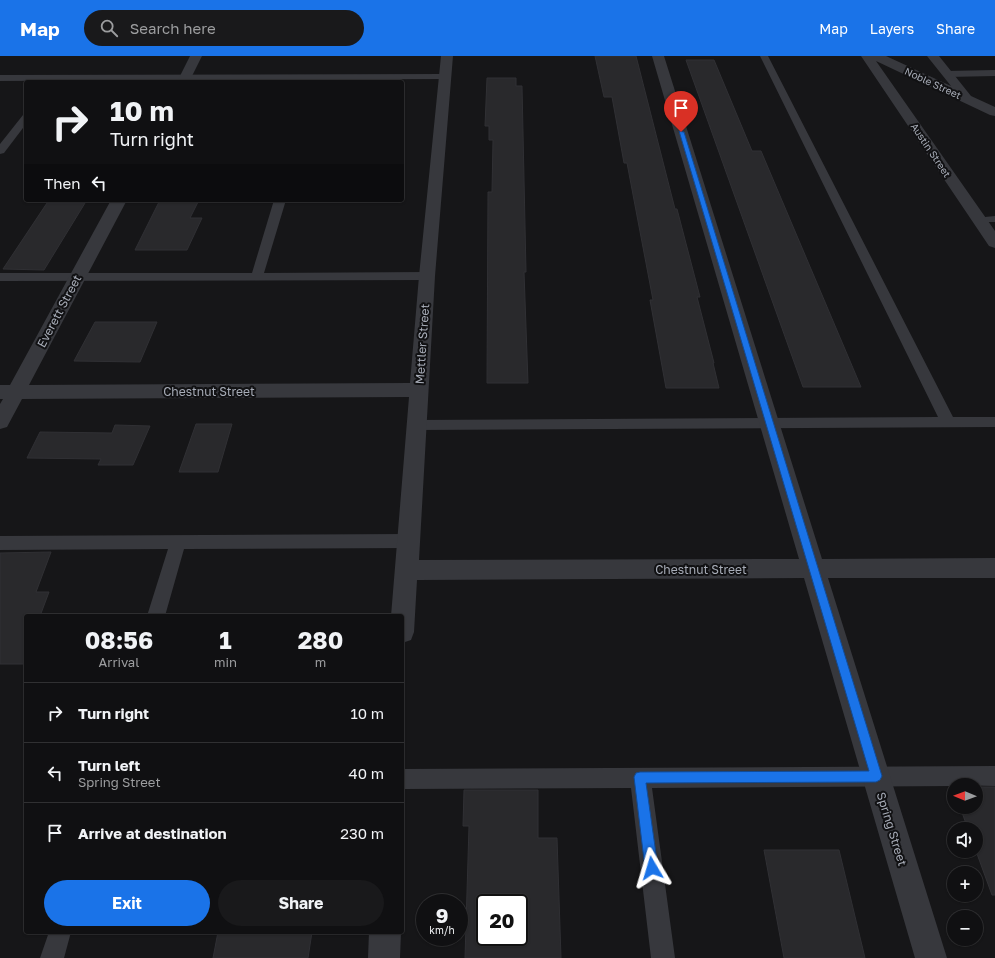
<!DOCTYPE html>
<html lang="en">
<head>
<meta charset="utf-8">
<style>
  body { margin:0; font-family:"Golos Text",sans-serif; background:#19191b; color:#f1f3f6; height:100vh; display:flex; flex-direction:column; font-size:15px; white-space:nowrap }
  * { box-sizing:border-box; margin:0 }
  p { font-size:13px; color:#9c9d9f }
  .icon { flex:none; width:22px; height:22px; fill:none; stroke:currentColor; stroke-width:2; stroke-linecap:round; stroke-linejoin:round }
  .map { position:relative; flex:1; overflow:hidden }
  .side { position:absolute; left:24px; top:558px; width:380px; height:320px; display:flex; flex-direction:column; background:#101012; border-radius:4px; box-shadow:0 1px 3px #0004,0 0 0 1px #303032 }
  .side>* { flex:none }
  .guide { position:absolute; left:24px; top:24px; width:380px; height:122px; border-radius:4px; box-shadow:0 1px 3px #0004,0 0 0 1px #303032; background:#101012; color:#f1f3f6; overflow:hidden }
  .needle { width:26px; rotate:271deg }
  .buttons { position:absolute; left:947px; top:722px; display:grid; gap:8px }
  .buttons a { display:grid; place-items:center; width:36px; height:36px; border-radius:50%; background:#101012; box-shadow:0 1px 3px #0004,0 0 0 1px #303032; font-size:20px }
  .speed { position:absolute; left:416px; top:838px; display:flex; gap:8px; font-size:20px; font-weight:700; text-align:center }
  .speed>* { display:grid; place-content:center; width:52px; height:52px; border-radius:50%; background:#101012; box-shadow:0 1px 3px #0004,0 0 0 1px #303032; line-height:1 }
  .speed small { font-size:10px; font-weight:400 }
  .speed .limit { border:2px solid #111; border-radius:6px; background:#fff; color:#111 }
  .pin { position:absolute; display:grid; place-items:center; width:34px; height:34px; color:#fff; margin:-41px -17px; border-radius:50% 50% 50% 0; rotate:-45deg; box-shadow:0 0 4px #0007 }
  .pin .icon { rotate:45deg }
  .me { position:absolute; width:44px; margin:-22px; rotate:353deg; stroke-linejoin:round; filter:drop-shadow(0 0 3px #0008) }
  .turn { display:flex; align-items:center; gap:14px; height:84px; padding:0 20px; font-size:18px }
  .turn .icon { width:52px; height:52px; stroke-width:2.5 }
  .turn b { display:block; font-size:28px; line-height:34px }
  .then { display:flex; align-items:center; height:38px; padding:0 20px; background:#0003; gap:8px; font-size:15px }
  .eta { display:flex; justify-content:space-evenly; align-items:center; height:68px; text-align:center }
  .eta b { font-size:24px; font-weight:700; line-height:28px }
  .cta { display:flex; gap:8px; margin-top:auto; padding:8px 20px }
  .cta a { flex:1; height:46px; border-radius:24px; background:#1a73e8; color:#fff; font-size:16px; font-weight:700; line-height:46px; text-align:center }
  .cta a+a { background:#19191b; color:#f1f3f6 }
  ul { padding:0; list-style:none }
  li { display:flex; align-items:center; gap:12px; height:60px; padding:0 20px; border-top:1px solid #303032 }
  li div { flex:1 }
  li b { display:block; font-size:15px }
  li em { font-style:normal }
  header { display:flex; align-items:center; gap:24px; box-sizing:border-box; height:56px; padding:0 20px; background:#1a73e8; color:#fff }
  header strong { font-size:19px }
  nav { display:flex; gap:22px; margin-inline-start:auto; font-size:14px }
  .search { width:280px; height:36px; background:#19191b; display:flex; align-items:center; gap:10px; box-sizing:border-box; padding:0 14px; border-radius:22px; color:#9c9d9f; font-size:15px }
  .map>svg:first-child { display:block }
  .building { fill:#29292c; stroke:#303034; fill-rule:evenodd }
  .lines { fill:none; stroke-linecap:round; stroke-linejoin:round }
  .lane { fill:#37383d; fill-rule:evenodd }
  .street { fill:#37383d; fill-rule:evenodd }
  .route { fill:#1a73e8; stroke:#114b97 }
  .labels { text-anchor:middle; dominant-baseline:central; stroke-width:4; stroke-linejoin:round; paint-order:stroke }
  .far-street-label { font-size:10px; fill:#a8adb8; stroke:#111113 }
  .street-label { font-size:12px; fill:#a8adb8; stroke:#111113 }
</style>
</head>
<body>
<header>
<strong>Map</strong>
<div class="search"><svg class="icon" aria-label="search" viewBox="0 0 24 24"><circle cx="10" cy="10" r="6"/><path d="M15 15l6 6"/></svg>Search here</div>
<nav><a>Map</a><a>Layers</a><a>Share</a></nav>
</header>
<div class="map">
<svg width="995" height="902" viewBox="0 0 995 902">
  <rect width="100%" height="100%" fill="#161618"/>
  <g class="building">
    <path d="M595,0h41l39,153h2l23,88h-3l17,66h-1l6,25h-53l-16,-88h3l-26,-137h-3l-12,-66h-8z"/>
    <path d="M686,4h28l38,91h9l100,236h-58z"/>
    <path d="M487,22h29v8h6l4,186h-2l4,111h-41l1,-191h4l1,-52h-4v-14h-4z"/>
    <path d="M159,146h39l-8,16h12l-15,32h-52z"/>
    <path d="M47,147h38l-41,67 -41,-1z"/>
    <path d="M95,266h62l-17,40 -66,-1z"/>
    <path d="M196,368h36l-14,48h-39z"/>
    <path d="M115,369l35,1 -17,39h-35l3,-6 -74,-1 13,-26 72,1z"/>
    <path d="M51,496l-15,40h13l-9,24h-14v48h-26v-111z"/>
    <path d="M976,731h19v108h-3l-16,-44v-22h-8l-8,-22h16z"/>
    <path d="M464,734h74v48h19l4,120h-96l4,-132h-6zM485,847h34v34h-34z"/>
    <path d="M764,794h75l26,108h-81z"/>
    <path d="M218,876h94l-4,26h-95z"/>
  </g>
  <g class="lines">
    <g class="lane">
      <path d="M760,0h8l185,361h42v10l-579,3 -5,-1 -2,-4 2,-4 5,-1 522,-3z"/>
      <path d="M995,14v6l-48,1 -5,-3 5,-3z"/>
      <path d="M446,18l5,3 -2,2 -449,2v-6z"/>
      <path d="M26,58v10l-22,29 -4,1v-10l23,-29z"/>
      <path d="M274,144h12l-22,73 163,-1 4,1 2,3 -2,3 -4,1 -427,1v-8h252z"/>
      <path d="M995,160v6h-20l-2,-2 2,-2z"/>
      <path d="M409,478l6,2 2,5 -2,5 -6,2 -225,1 -19,67h-18l21,-67 -168,1v-14z"/>
      <path d="M995,710v20l-41,-1v1l-302,2 23,170h-24l-20,-170 -229,1v-20z"/>
      <path d="M49,876h22l-7,26h-24z"/>
    </g>
    <g class="street">
      <path d="M190,0h12l-13,26h-12z"/>
      <path d="M441,0h12l-18,220 -16,284 380,-1 -147,-503h12l158,503 173,-1v20h-167l119,380h-32l-111,-380 -387,2 -3,52 -3,8 -9,3v-27h-11l18,-219 -387,2 -15,28 -7,2v-25l3,-5h-3v-14h10l101,-185h16l-98,185 381,-2 9,-107z"/>
      <path d="M861,0h25l65,30 -24,-30h12l32,40 24,11v9l-5,-1 -114,-54 119,170v17l-6,-2z"/>
      <path d="M369,876h32l-1,26h-32z"/>
    </g>
  </g>
  <path class="route" d="M679,75l5,1 198,644 -2,4 -4,2 -230,1 12,85 -2,4 -4,2 -5,-2 -2,-4 -11,-91 2,-4 4,-1 229,-1z"/>
  <g class="labels">
    <g class="far-street-label">
      <text transform="translate(933 27) rotate(25)">Noble Street</text>
      <text transform="translate(931 94) rotate(56)">Austin Street</text>
    </g>
    <g class="street-label">
      <text transform="translate(59 255) rotate(-62)">Everett Street</text>
      <text transform="translate(422 288) rotate(-86)">Mettler Street</text>
      <text x="209" y="335">Chestnut Street</text>
      <text x="701" y="513">Chestnut Street</text>
      <text transform="translate(892 773) rotate(73)">Spring Street</text>
    </g>
  </g>
</svg>
<div class="buttons">
<a><svg class="needle" viewBox="-14 -14 28 28"><path d="M0-13l5 13h-10z" fill="#e53935"/><path d="M0 13l5-13h-10z" fill="#9c9d9f"/></svg></a>
<a><svg class="icon" aria-label="sound" viewBox="0 0 24 24"><path d="M4 9h4l5-4v14l-5-4H4zM17 9q2 3 0 6"/></svg></a>
<a>+</a>
<a>−</a>
</div>
<div class="speed"><div>9<small>km/h</small></div><div class="limit">20</div></div>
<div class="pin" style="left:681px;top:76px;background:#d93025"><svg class="icon" aria-label="arrive" viewBox="0 0 24 24"><path d="M6 21V4h12l-3 4 3 4H6"/></svg></div>
<svg class="me" style="left:652px;top:812px" viewBox="-20 -20 40 40"><path d="M0-17L14 15 0 8-14 15z" fill="#1a73e8" stroke="#fff" stroke-width="4"/></svg>
<div class="guide">
<div class="turn"><svg class="icon" aria-label="right" viewBox="0 0 24 24"><path d="M7 20v-9h11M14 6l5 5-5 5"/></svg><div><b>10 m</b>Turn right</div></div>
<div class="then">Then<svg class="icon" aria-label="left" viewBox="0 0 24 24"><path d="M17 20v-9H6M10 6l-5 5 5 5"/></svg></div>
</div>
<section class="side">
<div class="eta">
<div><b>08:56</b><p>Arrival</p></div>
<div><b>1</b><p>min</p></div>
<div><b>280</b><p>m</p></div>
</div>
<ul>
<li><svg class="icon" aria-label="right" viewBox="0 0 24 24"><path d="M7 20v-9h11M14 6l5 5-5 5"/></svg><div><b>Turn right</b></div><em>10 m</em></li>
<li><svg class="icon" aria-label="left" viewBox="0 0 24 24"><path d="M17 20v-9H6M10 6l-5 5 5 5"/></svg><div><b>Turn left</b><p>Spring Street</p></div><em>40 m</em></li>
<li><svg class="icon" aria-label="arrive" viewBox="0 0 24 24"><path d="M6 21V4h12l-3 4 3 4H6"/></svg><div><b>Arrive at destination</b></div><em>230 m</em></li>
</ul>
<div class="cta"><a>Exit</a><a>Share</a></div>
</section>
</div>
</body>
</html>
